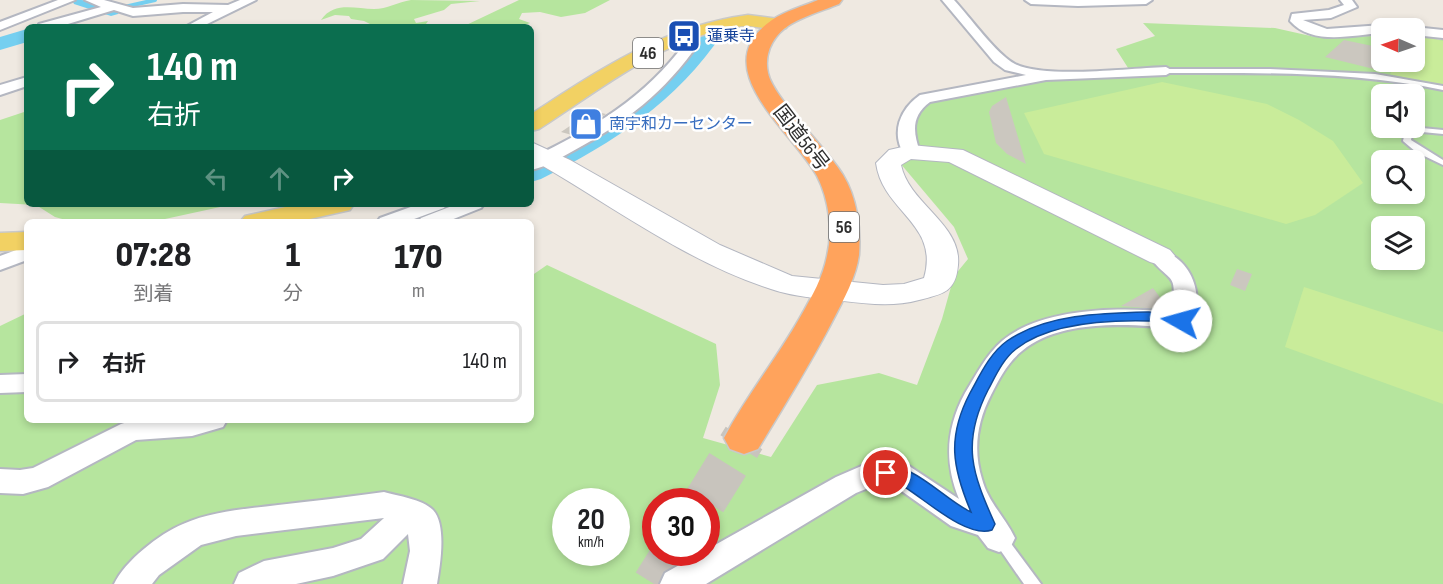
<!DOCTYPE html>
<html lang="ja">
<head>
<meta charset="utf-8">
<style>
  body { margin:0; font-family:"Sofia Sans Condensed","Noto Sans JP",sans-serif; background:#f2f2f2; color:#202124; height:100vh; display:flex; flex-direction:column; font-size:22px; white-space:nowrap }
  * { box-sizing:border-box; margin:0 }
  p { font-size:20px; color:#757577 }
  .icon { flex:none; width:33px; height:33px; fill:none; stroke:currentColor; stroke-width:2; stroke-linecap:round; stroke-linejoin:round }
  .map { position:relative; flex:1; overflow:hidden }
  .panel { position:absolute; left:24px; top:219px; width:510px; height:204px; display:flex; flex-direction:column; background:#fff; border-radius:9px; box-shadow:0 3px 9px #0003 }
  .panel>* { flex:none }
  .hud { position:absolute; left:24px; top:24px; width:510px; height:183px; border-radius:9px; box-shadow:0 3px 9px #0003; background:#0b6e4f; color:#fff; overflow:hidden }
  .needle { width:39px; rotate:272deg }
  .fabs { position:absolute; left:1371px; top:18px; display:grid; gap:12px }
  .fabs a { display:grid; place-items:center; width:54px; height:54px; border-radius:9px; background:#fff; box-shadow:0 3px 9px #0003; font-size:30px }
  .speed { position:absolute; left:552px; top:488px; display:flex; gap:12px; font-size:30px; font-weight:700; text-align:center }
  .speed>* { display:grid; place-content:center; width:78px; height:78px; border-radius:50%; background:#fff; box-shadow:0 3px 9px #0003; line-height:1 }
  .speed small { font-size:15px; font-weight:400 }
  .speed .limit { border:9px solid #d22; background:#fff; color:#111 }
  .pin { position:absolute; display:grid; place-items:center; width:51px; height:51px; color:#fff; margin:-26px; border:3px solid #fff; border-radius:50%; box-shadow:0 2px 6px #0007 }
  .me { position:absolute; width:66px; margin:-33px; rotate:277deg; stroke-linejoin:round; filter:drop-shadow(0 0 4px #0008) }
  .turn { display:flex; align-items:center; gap:21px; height:126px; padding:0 24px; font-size:27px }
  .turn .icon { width:78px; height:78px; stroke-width:2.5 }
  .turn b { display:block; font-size:42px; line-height:51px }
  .lanes { display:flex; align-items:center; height:57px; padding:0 24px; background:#0003; justify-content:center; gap:30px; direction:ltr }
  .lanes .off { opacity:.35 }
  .eta { display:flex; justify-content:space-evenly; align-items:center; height:102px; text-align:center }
  .eta b { font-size:36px; font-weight:800; line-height:42px }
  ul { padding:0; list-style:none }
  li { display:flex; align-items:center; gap:18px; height:81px; margin:0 12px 9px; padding:0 12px; border:3px solid #e0e0e0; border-radius:9px }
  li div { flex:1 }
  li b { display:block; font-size:22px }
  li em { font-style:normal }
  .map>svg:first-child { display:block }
  .green { fill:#b6e59e; fill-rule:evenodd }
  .pitch { fill:#c9ec9a }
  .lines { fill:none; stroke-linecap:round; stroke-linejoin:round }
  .stream { stroke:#75cff0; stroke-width:4 }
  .river { fill:#75cff0; fill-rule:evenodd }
  .building { fill:#cbc7bf }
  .highway-tunnel { stroke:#c8c4bd; stroke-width:43; stroke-dasharray:43 21; stroke-linecap:butt }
  .lane-casing { stroke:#b4b7c1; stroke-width:4 }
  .street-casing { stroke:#b4b7c1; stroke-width:4 }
  .secondary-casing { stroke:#b4b7c1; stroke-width:2 }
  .primary-casing { stroke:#c9c9c9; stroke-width:3 }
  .highway-casing { stroke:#c9c9c9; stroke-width:3 }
  .lane { fill:#fff; fill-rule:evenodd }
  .street { fill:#fff; fill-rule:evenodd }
  .secondary { fill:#fff; fill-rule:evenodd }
  .primary { fill:#f2d163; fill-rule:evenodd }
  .highway { fill:#ffa35c; fill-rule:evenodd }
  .route { fill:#1a73e8; stroke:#114b97; stroke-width:1.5 }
  .labels { text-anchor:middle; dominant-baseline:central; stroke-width:5; stroke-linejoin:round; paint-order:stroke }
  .far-transit-label { font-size:16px; fill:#164399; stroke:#fff; text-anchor:start }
  .far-shop-label { font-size:16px; fill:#366cbe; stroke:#fff; text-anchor:start }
  .shield { fill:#fff; stroke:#6d6d6d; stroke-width:1.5 }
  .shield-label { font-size:18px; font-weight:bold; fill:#2e2e2e }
  .street-label { font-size:20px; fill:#2e2e2e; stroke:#fff }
</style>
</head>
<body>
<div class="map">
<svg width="1443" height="584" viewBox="0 0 1443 584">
  <rect width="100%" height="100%" fill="#efe9e1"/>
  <g class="green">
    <path d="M411,0l69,1 -29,3 -7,6 -30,9 2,4 12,-2 -4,6 -52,-2 -8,-4 -13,-2 -2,-3 -14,-1 -14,5c13,-19 34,-11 53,-11 13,0 24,-7 37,-9z"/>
    <path d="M519,0h91l-25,13 -24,4 -21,-5 -18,1 -3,6 11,4 -11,4h-57z"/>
    <path d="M1143,23l132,5 40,9 66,-1 1,26h32l1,-25 28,3v544h-1443v-258l27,-13v107h504v-144l16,-11 169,79 4,41 -17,53 68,19 46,-72 62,-12 38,12 25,-66 12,-43 14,-17 -14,-32 -54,-64 11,-11 -4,-37 18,-17 121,-22 84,-5 -14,-22 39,-13zM1382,94h32v34h-32zM1382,160h32v34h-32zM1382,226h32v34h-32zM566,501h50v51h-50zM656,501h50v51h-50z"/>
    <path d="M27,111v93h207l-69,15 -92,3 -18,-5 -19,-12 -36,-2v-83z"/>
  </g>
  <g class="pitch">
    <path d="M1421,36l22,5v45l-53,-12 10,-12h14l1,-18z"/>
    <path d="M1162,82l105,22 32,16 34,21 30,42 -48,32 -29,9 -242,-70 -20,-41z"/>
    <path d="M1304,287l139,45v72l-158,-57z"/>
  </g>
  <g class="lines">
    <path class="stream" d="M120,8l35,-8"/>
    <g class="river">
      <path d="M72,0c14,0 39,0 49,10l-3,4 -7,2 -37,-12z"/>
      <path d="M713,27l7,2 3,4c-47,69 -108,109 -182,146l-10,3v-20c50,-24 99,-53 139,-91 13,-13 22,-30 36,-42z"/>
      <path d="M27,29v13l-27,8v-13z"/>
      <path d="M429,204h44c-15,22 -56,18 -80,18l5,-7z"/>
    </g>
  </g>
  <g class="building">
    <path d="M1344,40l38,8v23l-57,-14z"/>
    <path d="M1006,97l20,67 -19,-10 -11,-11 -7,-31 3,-6z"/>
    <path d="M592,111l14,3 -34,21 -11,-3z"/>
    <path d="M1237,269l15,5 -7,17 -15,-6z"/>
    <path d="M1153,288l12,16 -8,5 -36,-3z"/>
  </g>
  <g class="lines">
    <g class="highway-tunnel">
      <path d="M705,501l39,-63"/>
      <path d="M654,584l20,-32"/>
    </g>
    <defs>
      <g id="lane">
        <path d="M1270,69l105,5 68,12v4c-92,-19 -184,-17 -277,-17l-3,-2 3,-2z"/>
        <path d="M1422,128l21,2v4l-21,-2 -10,3 -1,5 32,20v5l-27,-13 -13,-11 2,-9z"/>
        <path d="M999,532l5,2 37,50h-17l-32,-46 2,-4z"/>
      </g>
      <g id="street">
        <path d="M58,0h17l-75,30v-8z"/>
        <path d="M85,0h19l29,8 50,-4 45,1 12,-5h16l-55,27h-16l28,-15h-30l-50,4 -19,-6 -56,17h-20l1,-3 62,-17z"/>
        <path d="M942,0h12c15,16 43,55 61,64 31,15 114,4 151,3l7,4 -7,4 -120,5 -116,22c-19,14 -17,30 -10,50l-3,4h-12c-15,-23 -5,-47 15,-61l106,-20 -21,-5 -11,-8z"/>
        <path d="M1025,0h127l-6,4 -68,2 -47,-2z"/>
        <path d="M1340,0h12l5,7 -26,11 -28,2 24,9 55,-4 6,3h-6v5c-30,2 -70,13 -92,-12l2,-7 37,-4 15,-5z"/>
        <path d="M1414,27l29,3v8l-29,-3v-7h-5z"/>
        <path d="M686,31l5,1 8,11c-33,48 -75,81 -126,108 -13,7 -27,16 -42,19v-12c60,-28 115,-61 154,-115l-6,-8z"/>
        <path d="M27,77v9l-27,9v-10z"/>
        <path d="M419,204h28l-3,4 -38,14h-29l3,-4z"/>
        <path d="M457,204h27l-3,4 -35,14h-28l3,-4z"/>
        <path d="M27,246v14l-27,10v-14z"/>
        <path d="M1160,250c32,8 47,49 29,76l-8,3c-47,-5 -120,-11 -159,22 -14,11 -23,28 -31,44 -14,27 -18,55 -9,84 6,23 23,38 33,59l-5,10 -11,4 -11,-4 -10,-13 -27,-9 -58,-41h-17l-20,8 -150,91h-46l5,-11 171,-96 37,-16 26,1 10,4 50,33c-15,-37 -13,-71 6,-106 11,-18 21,-38 37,-52 40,-34 120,-34 169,-29 8,-42 -2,-28 -22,-56l4,-4z"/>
        <path d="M27,374v18l-27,1v-18z"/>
        <path d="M227,420l-4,7 -31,9 -56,4 -88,47 -25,7 -23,-1v-24l20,1 13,-2 88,-44 13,-4z"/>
        <path d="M384,492c14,4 38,7 49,18 14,15 7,56 4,74h-34l7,-33 -2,-17 -25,25 -50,17 -37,8h-62l5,-11 25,-12 69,-13 28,-9 23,-21 -148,18 -35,9 -42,30 -7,9h-38c11,-23 45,-50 69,-60 29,-13 64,-15 95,-19 35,-4 71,-8 106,-13z"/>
      </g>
      <path id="secondary" d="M531,142l39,18 150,85 72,31 91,9 21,-1 20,-6c16,-55 -41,-65 -48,-115l13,-13 22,-5 52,5 207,100 5,6 -5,6 -10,3 -10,-3 -201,-100 -38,-3 -10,6c8,39 61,59 57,100 -2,27 -15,29 -39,35 -25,7 -50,4 -76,1 -25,-3 -49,-4 -72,-12 -85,-27 -163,-86 -240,-130z"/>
      <g id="primary">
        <path d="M748,15l38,5 2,4 -2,4c-13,3 -25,-1 -37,-2 -10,0 -22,2 -32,5 -65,16 -122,62 -178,98l-8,2v-17c72,-46 130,-87 217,-99z"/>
        <path d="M299,204h55l-4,6 -54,12h-56l5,-6z"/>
        <path d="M27,232v18l-27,1v-18z"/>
      </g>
      <path id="highway" d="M818,0h24l-3,4c-17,7 -39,13 -54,24 -14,11 -21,28 -17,45 5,25 59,75 75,102 14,23 18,53 16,80 -3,22 -15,44 -25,63 -23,45 -50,88 -76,131l-14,5 -14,-5 -6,-11c23,-43 54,-81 78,-124 10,-18 21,-37 25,-58 6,-25 2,-57 -10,-80 -24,-44 -114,-109 -45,-156 13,-9 32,-14 46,-20z"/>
    </defs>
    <use href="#lane" class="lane-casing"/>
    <use href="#street" class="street-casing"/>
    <use href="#secondary" class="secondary-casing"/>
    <use href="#primary" class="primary-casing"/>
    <use href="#highway" class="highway-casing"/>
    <use href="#lane" class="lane"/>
    <use href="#street" class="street"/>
    <use href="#secondary" class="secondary"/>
    <use href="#primary" class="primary"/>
    <use href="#highway" class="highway"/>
  </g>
  <path class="route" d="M1149,312l32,4 7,5c-8,9 -28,1 -39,0 -40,-1 -100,2 -133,28 -13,10 -20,26 -28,41 -27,53 -16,83 7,134l-3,6c-27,9 -71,-35 -94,-47 -6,-3 -13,-3 -18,-5l-3,-5 3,-5c30,-10 64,32 91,44 -19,-45 -24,-75 -1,-119 10,-18 20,-40 37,-52 39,-27 96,-28 142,-29z"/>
  <defs>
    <symbol id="bus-square" viewBox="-11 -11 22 22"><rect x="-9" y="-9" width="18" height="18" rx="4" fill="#1a4fb4" stroke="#fff"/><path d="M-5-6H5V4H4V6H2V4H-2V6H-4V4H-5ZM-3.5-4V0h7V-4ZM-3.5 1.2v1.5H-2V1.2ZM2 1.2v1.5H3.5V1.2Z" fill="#fff"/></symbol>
    <symbol id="shop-square" viewBox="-11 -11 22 22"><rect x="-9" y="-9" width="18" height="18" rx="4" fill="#3f7fe0" stroke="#fff"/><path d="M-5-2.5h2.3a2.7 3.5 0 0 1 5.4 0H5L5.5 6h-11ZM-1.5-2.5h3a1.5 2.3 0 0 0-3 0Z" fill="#fff"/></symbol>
  </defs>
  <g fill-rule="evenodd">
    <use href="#bus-square" x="665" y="17" width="38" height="38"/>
    <use href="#shop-square" x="567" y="105" width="38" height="38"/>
  </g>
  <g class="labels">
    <g class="far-transit-label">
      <text x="707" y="36">蓮乗寺</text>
    </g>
    <g class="far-shop-label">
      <text x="609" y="124">南宇和カーセンター</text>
    </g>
    <g class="shield">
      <rect x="633" y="38" width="30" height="30" rx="4.5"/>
      <rect x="829" y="212" width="30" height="30" rx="4.5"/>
    </g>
    <g class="shield-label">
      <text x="648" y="53">46</text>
      <text x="844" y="227">56</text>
    </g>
    <g class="street-label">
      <text transform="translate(801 138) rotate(52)">国道56号</text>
    </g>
  </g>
</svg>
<div class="fabs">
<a><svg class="needle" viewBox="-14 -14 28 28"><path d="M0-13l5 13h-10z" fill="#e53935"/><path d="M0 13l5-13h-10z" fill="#757577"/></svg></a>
<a><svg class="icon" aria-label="sound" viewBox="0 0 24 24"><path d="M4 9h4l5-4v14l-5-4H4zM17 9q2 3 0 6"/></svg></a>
<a><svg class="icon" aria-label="search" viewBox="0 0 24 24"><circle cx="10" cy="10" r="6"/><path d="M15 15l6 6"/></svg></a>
<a><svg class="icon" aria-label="layers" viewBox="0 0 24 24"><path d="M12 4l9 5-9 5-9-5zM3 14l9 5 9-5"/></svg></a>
</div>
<div class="speed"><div>20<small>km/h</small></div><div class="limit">30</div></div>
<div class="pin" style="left:886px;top:473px;background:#d93025"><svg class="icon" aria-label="arrive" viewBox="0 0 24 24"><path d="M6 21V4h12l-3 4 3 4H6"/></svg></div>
<svg class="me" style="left:1181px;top:321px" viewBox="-20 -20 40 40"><circle r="19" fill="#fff"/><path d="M0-13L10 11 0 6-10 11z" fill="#1a73e8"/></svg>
<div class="hud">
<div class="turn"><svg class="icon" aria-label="right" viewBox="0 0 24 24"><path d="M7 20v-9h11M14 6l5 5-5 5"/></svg><div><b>140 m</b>右折</div></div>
<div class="lanes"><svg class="icon off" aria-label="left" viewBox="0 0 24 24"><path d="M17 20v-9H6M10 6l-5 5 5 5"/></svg><svg class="icon off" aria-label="ahead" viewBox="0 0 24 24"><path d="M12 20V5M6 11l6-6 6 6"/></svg><svg class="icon" aria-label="right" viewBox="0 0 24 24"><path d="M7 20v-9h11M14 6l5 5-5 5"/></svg></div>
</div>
<section class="panel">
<div class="eta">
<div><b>07:28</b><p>到着</p></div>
<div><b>1</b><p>分</p></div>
<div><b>170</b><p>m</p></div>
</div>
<ul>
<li><svg class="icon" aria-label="right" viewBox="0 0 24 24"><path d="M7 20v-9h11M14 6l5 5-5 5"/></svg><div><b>右折</b></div><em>140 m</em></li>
</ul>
</section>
</div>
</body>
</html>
